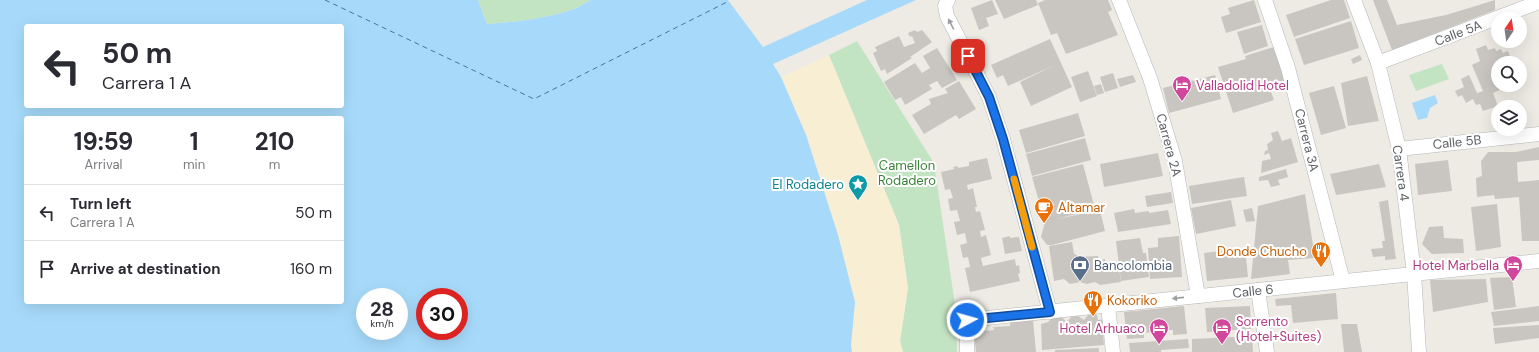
<!DOCTYPE html>
<html lang="en">
<head>
<meta charset="utf-8">
<style>
  body { margin:0; font-family:"DM Sans",sans-serif; background:#f7f7f7; color:#2b2b33; height:100vh; display:flex; flex-direction:column; font-size:15px; white-space:nowrap }
  * { box-sizing:border-box; margin:0 }
  p { font-size:13px; color:#7c7c81 }
  .icon { flex:none; width:22px; height:22px; fill:none; stroke:currentColor; stroke-width:2; stroke-linecap:round; stroke-linejoin:round }
  .map { position:relative; flex:1; overflow:hidden }
  .drawer { position:absolute; left:24px; top:116px; width:320px; height:188px; display:flex; flex-direction:column; background:#fff; border-radius:4px; box-shadow:0 4px 16px #0002 }
  .drawer>* { flex:none }
  .guide { position:absolute; left:24px; top:24px; width:320px; height:84px; border-radius:4px; box-shadow:0 4px 16px #0002; background:#fff; color:#2b2b33; overflow:hidden }
  .needle { width:26px; rotate:13deg }
  .fabs { position:absolute; left:1491px; top:12px; display:grid; gap:8px }
  .fabs a { display:grid; place-items:center; width:36px; height:36px; border-radius:50%; background:#fff; box-shadow:0 4px 16px #0002; font-size:20px }
  .speed { position:absolute; left:356px; top:288px; display:flex; gap:8px; font-size:20px; font-weight:700; text-align:center }
  .speed>* { display:grid; place-content:center; width:52px; height:52px; border-radius:50%; background:#fff; box-shadow:0 4px 16px #0002; line-height:1 }
  .speed small { font-size:10px; font-weight:400 }
  .speed .limit { border:6px solid #d22; background:#fff; color:#111 }
  .pin { position:absolute; display:grid; place-items:center; width:34px; height:34px; color:#fff; margin:-17px; border-radius:8px; box-shadow:0 2px 6px #0006 }
  .me { position:absolute; width:44px; margin:-22px; rotate:84deg; stroke-linejoin:round; filter:drop-shadow(0 0 3px #0008) }
  .turn { display:flex; align-items:center; gap:14px; height:84px; padding:0 12px; font-size:18px }
  .turn .icon { width:52px; height:52px; stroke-width:2.5 }
  .turn b { display:block; font-size:28px; line-height:34px }
  .eta { display:flex; justify-content:space-evenly; align-items:center; height:68px; text-align:center }
  .eta b { font-size:24px; font-weight:700; line-height:28px }
  ul { padding:0; list-style:none }
  li { display:flex; align-items:center; gap:12px; height:56px; padding:0 12px; border-top:1px solid #e1e1e2 }
  li div { flex:1 }
  li b { display:block; font-size:15px }
  li em { font-style:normal }
  .map>svg:first-child { display:block }
  .green { fill:#c3e4c2 }
  .sand { fill:#f8eed4 }
  .water { fill:#a7dafa; fill-rule:evenodd }
  .lines { fill:none; stroke-linecap:round; stroke-linejoin:round }
  .ferry { stroke:#4276a3; stroke-width:1; stroke-dasharray:5 4; stroke-linecap:butt }
  .building { fill:#c9c6c1 }
  .minor-casing { stroke:#b4b7ba; stroke-width:15 }
  .minor { stroke:#fff; stroke-width:14 }
  .oneway { fill:#9da0a2 }
  .route-casing { stroke:#114b97; stroke-width:10 }
  .route { stroke:#1a73e8; stroke-width:7 }
  .slow { stroke:#f59e0b; stroke-width:7 }
  .labels { text-anchor:middle; dominant-baseline:central; stroke-width:4; stroke-linejoin:round; paint-order:stroke }
  .street-label { font-size:13px; fill:#5c6064; stroke:#fff }
  .hotel-label { font-size:13px; fill:#b23c85; stroke:#fff; text-anchor:start }
  .park-label { font-size:13px; fill:#3a843a; stroke:#fff }
  .culture-label { font-size:13px; fill:#0d838f; stroke:#fff; text-anchor:end }
  .food-label { font-size:13px; fill:#c56008; stroke:#fff; text-anchor:start }
  .service-label { font-size:13px; fill:#4e5e75; stroke:#fff; text-anchor:start }
</style>
</head>
<body>
<div class="map">
<svg width="1539" height="352" viewBox="0 0 1539 352">
  <rect width="100%" height="100%" fill="#eeebe4"/>
  <g class="green">
    <path d="M478,0h113c-6,3 -13,8 -20,10 -27,9 -56,12 -84,14z"/>
    <path d="M857,41l77,122 20,135 2,24 1,30h-54l-3,-11 8,-53 -9,-63 -70,-170z"/>
    <path d="M1442,64l7,15 -33,12 -7,-16z"/>
  </g>
  <path class="sand" d="M829,55l70,170 9,63 -8,53 3,11h-51l-1,-7 4,-43 -17,-67 -31,-100 -26,-58z"/>
  <g class="water">
    <path d="M0,0h478l9,24c28,-2 57,-5 84,-14 7,-2 14,-7 20,-10h137l35,47 104,-47h49l-143,64 8,13 25,58 32,100 17,67 -4,43 1,7h-852zM26,26h316v80h-316zM26,118h316v184h-316zM365,297h34v34h-34zM425,297h34v34h-34z"/>
    <path d="M1435,95l3,8 -8,5 -3,10 -9,2 -6,-17z"/>
  </g>
  <g class="lines">
    <path class="ferry" d="M325,0l209,99 195,-98"/>
  </g>
  <g class="building">
    <path d="M992,0l6,14 -12,4 3,8 -10,4 -8,-22z"/>
    <path d="M995,0h41l2,5 -34,14z"/>
    <path d="M1045,0h63l4,10 -4,2 10,23 -52,19 -9,-21 -6,2 -13,-32z"/>
    <path d="M1254,0l7,22 -35,11 -5,-16 9,-3 -2,-6z"/>
    <path d="M1331,0h13l6,18 -56,19 -8,-22z"/>
    <path d="M1373,0h14l10,25 49,-10 49,-15v10l-103,40z"/>
    <path d="M1351,21l8,27 -55,17 -9,-26z"/>
    <path d="M1262,25l6,21 -24,8 -7,-22z"/>
    <path d="M915,30l2,2 5,-2 10,12 -22,15 2,1 -25,16 -2,-5 -4,2 -8,-18 4,-2 -2,-4 24,-11 5,11 11,-4 -3,-7 -2,1 -2,-4z"/>
    <path d="M1050,39l22,48 -41,19 -11,-24 35,-17 -47,21 -5,-11 -6,3 -6,-13z"/>
    <path d="M1486,45l2,5 7,-2 1,3 5,-2 2,4 5,-2 4,11 8,-3 3,8 -3,1v-5h-22v4l-6,2 6,12 -1,4 3,5 -7,3 5,13 -15,5 -3,-7 -4,1 -3,-6 -7,4 -4,-8 -4,2 -3,-6 9,-4 -3,-8 8,-4 8,18 6,-2 -11,-26 8,-4 -4,-12z"/>
    <path d="M1274,47l11,35 -16,5 5,13 -41,13 -15,-46 28,-8 -1,-3z"/>
    <path d="M937,48l20,32 -15,8 -5,-7 -8,4 3,4 -27,16 -4,-8 -6,3 -11,-18 31,-19 7,10 8,-5 -7,-12z"/>
    <path d="M1360,55l2,5 -9,4 -2,-5z"/>
    <path d="M1088,71l9,25 -17,6 -9,-25z"/>
    <path d="M1113,73l5,15 -13,4 -5,-15z"/>
    <path d="M1133,75l3,7 -16,5 -3,-8z"/>
    <path d="M1215,75l6,24 -52,14 -6,-25z"/>
    <path d="M1367,76l12,45 -31,5 -7,-43z"/>
    <path d="M959,81l17,28 -17,10 -3,-4 -32,19 -12,-19 19,-11 -2,-5 19,-6 -3,-4z"/>
    <path d="M1101,84l3,9 -7,2 -3,-9z"/>
    <path d="M1334,86l12,42 -25,7 -12,-42z"/>
    <path d="M1078,113l7,23 -59,17 -7,-23z"/>
    <path d="M1278,131l4,10 9,-3 7,24 -37,11 1,-12 9,-2 -2,-6 -5,2 1,-4 3,-1 -1,-6 6,-4 -2,-7z"/>
    <path d="M1085,138l6,22 -59,16 -6,-22z"/>
    <path d="M1539,147v13l-22,2 1,20 21,-2v61h-17l-3,-44 -24,2 -1,-4 -17,2 -1,-19 6,-2 -1,-15 7,-9h28z"/>
    <path d="M1158,153l5,23 -59,11 -4,-23z"/>
    <path d="M987,158l5,21 -25,6 1,5 5,-2 4,19h-2l1,5 4,-1 5,19 -5,1 1,6 5,-2 5,20 -10,3 2,8 32,-7 1,7 3,-1 1,8 -2,1 2,7 -50,11 -5,-24 5,-1 -2,-10 -5,1 -3,-13 7,-2 -2,-10 -8,2 -3,-13 6,-1 -3,-11 -7,1 -2,-12 5,-1 -3,-9 -5,1 -4,-18 13,-3 -1,-2 5,-1v2l11,-2v-4z"/>
    <path d="M1448,160l4,31 -34,4 -3,-31z"/>
    <path d="M1083,164l12,45 -38,10 43,-9 5,21 -53,14h-5l-6,-8 4,-15 -13,-45z"/>
    <path d="M1379,164l7,23 -50,8 -6,-21z"/>
    <path d="M1286,169l2,8 -10,3 2,5 -9,2 -3,-7 -9,1v-4z"/>
    <path d="M1244,177l3,19 -55,8 -3,-18z"/>
    <path d="M1171,192l2,11 -26,4 -2,-11z"/>
    <path d="M1305,194l10,64 -27,2 2,14 -39,5 7,-73z"/>
    <path d="M1231,200l5,26 -40,8 -5,-26z"/>
    <path d="M1388,200l8,59 -11,1v-4l-12,1 -2,-8 12,-1 -1,-7h3l-6,-39z"/>
    <path d="M1497,204l4,43 -25,4 -5,-44z"/>
    <path d="M1252,208l3,13 -9,1 -3,-12z"/>
    <path d="M1134,209l1,4 14,-2v2l19,-3 3,14 -53,8 -4,-19z"/>
    <path d="M1443,226l1,12 19,1 1,14 -32,1 -10,-10 7,-17z"/>
    <path d="M1010,236v2l9,-1 3,14 -17,3 -3,-16z"/>
    <path d="M1179,236l3,41 -32,2 -2,-31 10,-1v-9z"/>
    <path d="M1140,238l3,15h3l3,24 -28,4 -5,-40z"/>
    <path d="M1072,242l2,12 3,1 1,2 20,-1 1,4 6,-1v4l13,-1 3,20 -21,3 -5,-3 -8,2 -7,-2 -10,2 -6,-5 -10,2 -5,-35z"/>
    <path d="M1245,248l3,29 -41,4 -3,-28z"/>
    <path d="M1512,277l4,30 -22,3 -4,-32z"/>
    <path d="M1486,279l2,23 -55,10 -3,-32z"/>
    <path d="M1336,293l2,26 -45,4 -2,-18 -15,1 -1,-7z"/>
    <path d="M1184,306l3,28 -14,1v-5h-8l1,6 -13,1 -1,-5 -8,1v5l-17,1 -3,-27z"/>
    <path d="M1250,306l1,23 -44,3 -2,-24z"/>
    <path d="M1539,306v15l-45,5 -3,-14z"/>
    <path d="M1094,314l3,1 1,5 8,-1 1,14 -4,1 1,11 -62,5 -1,-26 7,-2 4,-4 9,-1 6,5 4,-5 7,-1 6,4 4,-5z"/>
    <path d="M1033,320l3,32h-60l-2,-20 20,-2 -1,-3 17,-1v-4z"/>
    <path d="M1341,324h16l5,28h-18z"/>
    <path d="M1539,325v13l-44,6 -2,-16z"/>
    <path d="M1252,336l1,16h-61v-13z"/>
    <path d="M1188,339l1,9 -28,2v2h-31l-1,-9z"/>
    <path d="M1099,348v4h-44v-2z"/>
  </g>
  <g class="lines">
    <defs>
      <g id="minor">
        <path d="M948,0l-3,6 2,10 42,81 14,42 47,173"/>
        <path d="M1119,0l31,78 25,83 23,135"/>
        <path d="M1265,0l23,68 55,213"/>
        <path d="M1354,0l24,63 21,86 15,125 5,78"/>
        <path d="M1378,63l161,-61"/>
        <path d="M1399,149l140,-15"/>
        <path d="M1258,290l9,62"/>
        <path d="M1108,306l5,46"/>
        <path d="M967,352v-32l572,-59"/>
      </g>
    </defs>
    <use href="#minor" class="minor-casing"/>
    <use href="#minor" class="minor"/>
  </g>
  <defs><path id="oneway-solid" d="M-6-.8H1V-3.2L6.5 0L1 3.2V.8H-6Z"/></defs>
  <g class="oneway">
    <use href="#oneway-solid" transform="translate(951 24) rotate(-117)"/>
    <use href="#oneway-solid" transform="translate(1178 298) rotate(174)"/>
  </g>
  <g class="lines">
    <defs>
      <path id="route" d="M967,320l83,-8 -47,-173 -14,-42 -21,-41"/>
    </defs>
    <use href="#route" class="route-casing"/>
    <use href="#route" class="route"/>
    <path class="slow" d="M1014,179l18,68"/>
  </g>
  <defs>
    <symbol id="hotel-pin" viewBox="-11 -11 22 30"><path d="M0 17L-7.5 6A9.5 9.5 0 1 1 7.5 6Z" fill="#d1479c" stroke="#fff"/><path d="M-6-4.5h1.5V1H6V5H4.5V3h-9V5H-6ZM-4 0a1.8 1.8 0 1 1 3.6 0ZM.5 0V-2.5h3Q6-2.5 6 0Z" fill="#fff"/></symbol>
    <symbol id="sight-pin" viewBox="-11 -11 22 30"><path d="M0 17L-7.5 6A9.5 9.5 0 1 1 7.5 6Z" fill="#0f9aa8" stroke="#fff"/><path d="M0-6L1.8-2.2L6-1.7L2.9 1.2L3.7 5.4L0 3.3L-3.7 5.4L-2.9 1.2L-6-1.7L-1.8-2.2Z" fill="#fff"/></symbol>
    <symbol id="cafe-pin" viewBox="-11 -11 22 30"><path d="M0 17L-7.5 6A9.5 9.5 0 1 1 7.5 6Z" fill="#e8710a" stroke="#fff"/><path d="M-5.5-4.5H6V0H3Q3 3.5 0 3.5H-2.5Q-5.5 3.5-5.5 0ZM3-3.2v2h1.7v-2ZM-6 4.5H4V6H-6Z" fill="#fff"/></symbol>
    <symbol id="restaurant-pin" viewBox="-11 -11 22 30"><path d="M0 17L-7.5 6A9.5 9.5 0 1 1 7.5 6Z" fill="#e8710a" stroke="#fff"/><path d="M-5-6h1v4h1v-4h1v4h1v-4h1v5L-1.5 .5V6h-2V.5L-5-1ZM5-6V6H3V1.5H1.5Q1.5-4 5-6Z" fill="#fff"/></symbol>
    <symbol id="bank-pin" viewBox="-11 -11 22 30"><path d="M0 17L-7.5 6A9.5 9.5 0 1 1 7.5 6Z" fill="#5c6f8a" stroke="#fff"/><path d="M-6-4H6V4H-6ZM0-2.3a2.3 2.3 0 1 0 0 4.6a2.3 2.3 0 1 0 0-4.6Z" fill="#fff"/></symbol>
  </defs>
  <g fill-rule="evenodd">
    <use href="#hotel-pin" x="1171" y="74" width="22" height="30"/>
    <use href="#sight-pin" x="847" y="173" width="22" height="30"/>
    <use href="#cafe-pin" x="1033" y="196" width="22" height="30"/>
    <use href="#restaurant-pin" x="1310" y="240" width="22" height="30"/>
    <use href="#bank-pin" x="1069" y="254" width="22" height="30"/>
    <use href="#hotel-pin" x="1502" y="254" width="22" height="30"/>
    <use href="#restaurant-pin" x="1082" y="289" width="22" height="30"/>
    <use href="#hotel-pin" x="1148" y="317" width="22" height="30"/>
    <use href="#hotel-pin" x="1211" y="317" width="22" height="30"/>
  </g>
  <g class="labels">
    <g class="street-label">
      <text transform="translate(1458 33) rotate(-21)">Calle 5A</text>
      <text transform="translate(1307 140) rotate(76)">Carrera 3A</text>
      <text transform="translate(1457 142) rotate(-6)">Calle 5B</text>
      <text transform="translate(1169 145) rotate(75)">Carrera 2A</text>
      <text transform="translate(1401 173) rotate(82)">Carrera 4</text>
      <text transform="translate(1253 291) rotate(-6)">Calle 6</text>
    </g>
    <g class="hotel-label">
      <text x="1196" y="85">Valladolid Hotel</text>
      <text x="1499" y="265" text-anchor="end">Hotel Marbella</text>
      <text x="1236" y="321">Sorrento<tspan x="1236" dy="15">(Hotel+Suites)</tspan></text>
      <text x="1145" y="328" text-anchor="end">Hotel Arhuaco</text>
    </g>
    <g class="park-label">
      <text x="907" y="165">Camellon<tspan x="907" dy="15">Rodadero</tspan></text>
    </g>
    <g class="culture-label">
      <text x="844" y="184">El Rodadero</text>
    </g>
    <g class="food-label">
      <text x="1058" y="207">Altamar</text>
      <text x="1307" y="251" text-anchor="end">Donde Chucho</text>
      <text x="1107" y="300">Kokoriko</text>
    </g>
    <g class="service-label">
      <text x="1094" y="265">Bancolombia</text>
    </g>
  </g>
</svg>
<div class="fabs">
<a><svg class="needle" viewBox="-14 -14 28 28"><path d="M0-13l5 13h-10z" fill="#e53935"/><path d="M0 13l5-13h-10z" fill="#7c7c81"/></svg></a>
<a><svg class="icon" aria-label="search" viewBox="0 0 24 24"><circle cx="10" cy="10" r="6"/><path d="M15 15l6 6"/></svg></a>
<a><svg class="icon" aria-label="layers" viewBox="0 0 24 24"><path d="M12 4l9 5-9 5-9-5zM3 14l9 5 9-5"/></svg></a>
</div>
<div class="speed"><div>28<small>km/h</small></div><div class="limit">30</div></div>
<div class="pin" style="left:968px;top:56px;background:#d93025"><svg class="icon" aria-label="arrive" viewBox="0 0 24 24"><path d="M6 21V4h12l-3 4 3 4H6"/></svg></div>
<svg class="me" style="left:967px;top:320px" viewBox="-20 -20 40 40"><circle r="17" fill="#1a73e8" stroke="#fff" stroke-width="3"/><path d="M0-11L8 9 0 5-8 9z" fill="#fff"/></svg>
<div class="guide">
<div class="turn"><svg class="icon" aria-label="left" viewBox="0 0 24 24"><path d="M17 20v-9H6M10 6l-5 5 5 5"/></svg><div><b>50 m</b>Carrera 1 A</div></div>
</div>
<section class="drawer">
<div class="eta">
<div><b>19:59</b><p>Arrival</p></div>
<div><b>1</b><p>min</p></div>
<div><b>210</b><p>m</p></div>
</div>
<ul>
<li><svg class="icon" aria-label="left" viewBox="0 0 24 24"><path d="M17 20v-9H6M10 6l-5 5 5 5"/></svg><div><b>Turn left</b><p>Carrera 1 A</p></div><em>50 m</em></li>
<li><svg class="icon" aria-label="arrive" viewBox="0 0 24 24"><path d="M6 21V4h12l-3 4 3 4H6"/></svg><div><b>Arrive at destination</b></div><em>160 m</em></li>
</ul>
</section>
</div>
</body>
</html>
